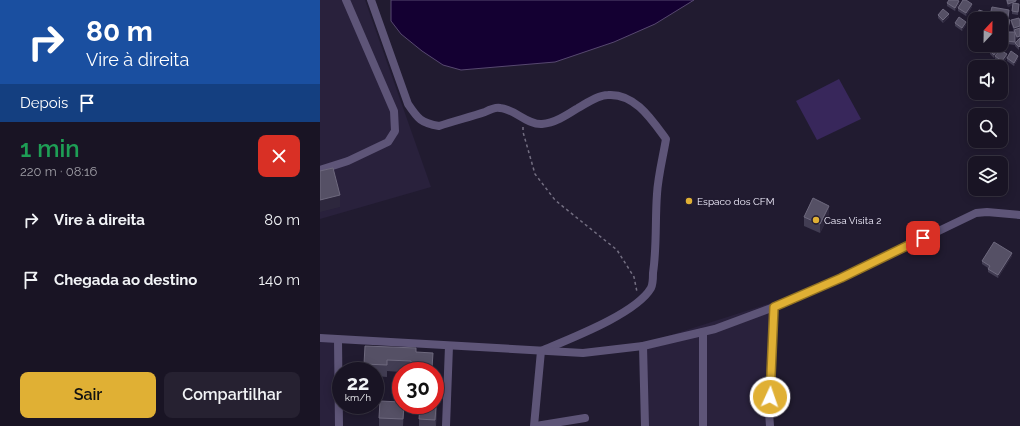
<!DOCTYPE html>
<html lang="pt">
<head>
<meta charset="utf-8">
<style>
  body { margin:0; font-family:Raleway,sans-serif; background:#262131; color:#f1f3f6; height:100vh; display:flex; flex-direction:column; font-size:15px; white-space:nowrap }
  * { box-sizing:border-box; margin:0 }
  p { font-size:13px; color:#9f9ea6 }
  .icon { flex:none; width:22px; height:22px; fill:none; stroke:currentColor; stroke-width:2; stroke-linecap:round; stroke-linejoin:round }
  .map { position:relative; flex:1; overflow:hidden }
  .drawer { display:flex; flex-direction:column; background:#191424; width:320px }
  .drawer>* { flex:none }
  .hud { background:#1a4fa0; color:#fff; overflow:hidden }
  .needle { width:26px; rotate:22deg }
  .fabs { position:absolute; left:648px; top:12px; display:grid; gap:8px }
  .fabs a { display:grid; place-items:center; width:40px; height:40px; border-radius:8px; background:#191424; box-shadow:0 2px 10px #0003,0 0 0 1px #373341; font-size:20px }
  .speed { position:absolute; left:12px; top:362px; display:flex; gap:8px; font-size:20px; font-weight:700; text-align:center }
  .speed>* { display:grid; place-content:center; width:52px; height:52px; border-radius:50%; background:#191424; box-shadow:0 2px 10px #0003,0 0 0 1px #373341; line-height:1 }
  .speed small { font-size:10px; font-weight:400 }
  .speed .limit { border:6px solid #d22; background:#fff; color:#111 }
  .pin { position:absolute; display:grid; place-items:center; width:34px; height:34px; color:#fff; margin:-17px; border-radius:8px; box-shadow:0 2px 6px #0006 }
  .me { position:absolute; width:44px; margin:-22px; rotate:3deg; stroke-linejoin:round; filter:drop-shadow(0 0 3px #0008) }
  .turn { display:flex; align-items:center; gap:14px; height:84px; padding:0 20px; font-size:18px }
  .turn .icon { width:52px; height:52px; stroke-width:2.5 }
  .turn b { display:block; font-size:28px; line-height:34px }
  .then { display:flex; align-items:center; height:38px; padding:0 20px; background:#0003; gap:8px; font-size:15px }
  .round { display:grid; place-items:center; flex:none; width:42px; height:42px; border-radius:8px; background:#262131 }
  .head { display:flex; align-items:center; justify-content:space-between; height:68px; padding:0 20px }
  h1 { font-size:24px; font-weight:600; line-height:30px; color:#1e9e55 }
  .button { display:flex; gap:8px; margin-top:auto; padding:8px 20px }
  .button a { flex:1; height:46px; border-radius:8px; background:#e0b034; color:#111; font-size:16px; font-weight:600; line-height:46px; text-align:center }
  .button a+a { background:#262131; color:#f1f3f6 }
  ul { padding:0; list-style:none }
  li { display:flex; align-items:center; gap:12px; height:60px; padding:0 20px }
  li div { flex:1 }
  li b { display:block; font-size:15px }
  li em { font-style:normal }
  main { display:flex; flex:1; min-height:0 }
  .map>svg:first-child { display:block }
  .built { fill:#29213c }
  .green { fill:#38275b }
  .water { fill:#140032; stroke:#574870 }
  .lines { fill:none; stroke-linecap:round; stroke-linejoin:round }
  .path { stroke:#736e81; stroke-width:1.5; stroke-dasharray:3 3; stroke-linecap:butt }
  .minor { stroke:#5e5578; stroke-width:8 }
  .wall { fill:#423d53 }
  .shaded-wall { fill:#2d273d }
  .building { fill:#555065; stroke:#6e697e }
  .route-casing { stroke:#927222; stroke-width:10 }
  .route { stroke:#e0b034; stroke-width:7 }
  .poi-dot { fill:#e0b034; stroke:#211b30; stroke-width:1.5 }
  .labels { text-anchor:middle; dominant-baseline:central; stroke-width:3; stroke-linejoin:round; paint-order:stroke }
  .poi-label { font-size:10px; fill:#f3f0ff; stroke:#211b30; text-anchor:start }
</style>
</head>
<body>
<main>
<section class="drawer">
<div class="hud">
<div class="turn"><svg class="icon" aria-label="right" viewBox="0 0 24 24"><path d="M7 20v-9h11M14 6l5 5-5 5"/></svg><div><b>80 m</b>Vire à direita</div></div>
<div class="then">Depois<svg class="icon" aria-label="arrive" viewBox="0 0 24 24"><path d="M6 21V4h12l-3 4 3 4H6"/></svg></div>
</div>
<div class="head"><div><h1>1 min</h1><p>220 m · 08:16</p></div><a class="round" style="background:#d93025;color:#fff"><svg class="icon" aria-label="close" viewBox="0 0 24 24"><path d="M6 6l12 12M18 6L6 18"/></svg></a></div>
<ul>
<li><svg class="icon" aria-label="right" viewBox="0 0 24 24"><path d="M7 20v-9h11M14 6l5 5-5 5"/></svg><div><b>Vire à direita</b></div><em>80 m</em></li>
<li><svg class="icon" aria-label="arrive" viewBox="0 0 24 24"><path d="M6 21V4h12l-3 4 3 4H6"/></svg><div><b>Chegada ao destino</b></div><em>140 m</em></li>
</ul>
<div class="button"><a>Sair</a><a>Compartilhar</a></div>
</section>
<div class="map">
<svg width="700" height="426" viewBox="0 0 700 426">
  <rect width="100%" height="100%" fill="#211b30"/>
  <g class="built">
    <path d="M0,0h45l66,187 -111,32z"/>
    <path d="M454,302l-7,109 2,15h-124l-2,-82z"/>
    <path d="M0,336l16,3 3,87h-19z"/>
  </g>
  <path class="green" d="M519,79l22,40 -44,21 -21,-39z"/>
  <path class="water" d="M71,0h303l-39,24 -41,18 -59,20 -94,8 -18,-5 -21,-14 -21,-17 -10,-13z"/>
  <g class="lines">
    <path class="path" d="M203,127v5l12,42 20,26 6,5 56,45 17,27 3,15"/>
    <g class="minor">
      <path d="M51,0l37,104c10,15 13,19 31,22 15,-5 31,-9 46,-14 4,-2 11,-5 15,-4 15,1 27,17 42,16 13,-1 25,-9 36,-16 9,-5 20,-13 30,-13 27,-2 44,25 58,44 -3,18 -8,37 -9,55 -2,26 0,52 -4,79 0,4 0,11 -2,15 -15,26 -82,51 -110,63l-7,75"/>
      <path d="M0,170l28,-9 40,-19 7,-11 -1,-20 -48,-111"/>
      <path d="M0,338l263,15 60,-7 72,-17 59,-22 67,-29 135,-65 11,-1 33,3"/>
      <path d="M18,340l1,86"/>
      <path d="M323,346l2,80"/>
      <path d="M126,426l3,-80"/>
      <path d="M216,426l49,-8"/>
      <path d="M383,426v-94"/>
      <path d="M450,426l-1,-14 5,-105"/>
    </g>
  </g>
  <g class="wall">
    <path d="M686,0h10v4l3,3 -1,8 -6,-1v-9l-4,2z"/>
    <path d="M627,3l12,1 -4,7 -8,-5z"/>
    <path d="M652,7l-6,9 -8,-5v-3z"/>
    <path d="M689,10l-1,9 2,4 -2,7 -3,-1v2l-4,9v-21h-2v-4l-1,4 -8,-1v-3z"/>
    <path d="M618,15l11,2 -6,6 -5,-5z"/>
    <path d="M691,20l9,2 -1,28 -4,-4v-3l3,-3h-1l-2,-6v11l-8,-1v-12h7v-1l-3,-8z"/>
    <path d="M635,23l11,2 -4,6 -7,-5z"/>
    <path d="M655,24v10l-7,-2v-3z"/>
    <path d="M668,45h10l-1,3 1,4 9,5 11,2 -4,7 -7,-5v-3l-5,6 -7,-5v-3l1,-1 -2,3 -4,-4v-3l3,-4 -5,-1z"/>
    <path d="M509,215l-9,18 -16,-7v-9z"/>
    <path d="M692,256l-14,22 -10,-6v-4l-6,-4v-3z"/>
    <path d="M96,352l17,13v6h-32v1l-14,-1v6l-12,-1v-5h-11v-7z"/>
    <path d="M118,387l-2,39h-17v-7z"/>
    <path d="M43,405h9v5l-9,-1z"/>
    <path d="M84,411l-1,15h-24v-8z"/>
  </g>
  <g class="shaded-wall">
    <path d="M639,1v3l-4,7v-3z"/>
    <path d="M696,1v3l-8,3v-3z"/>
    <path d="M652,4v3l-6,9v-3z"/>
    <path d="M629,14v3l-6,6v-3z"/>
    <path d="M646,22v3l-4,6v-3z"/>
    <path d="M700,26v3l-6,2v-3z"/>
    <path d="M685,28v3l-4,9v-3z"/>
    <path d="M700,36v3l-3,1v-3z"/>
    <path d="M678,49v3l-4,6v-3z"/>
    <path d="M687,54v3l-5,7v-3z"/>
    <path d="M698,56v3l-4,7v-3z"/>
    <path d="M20,195v12l-20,5v-12z"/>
    <path d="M509,206v9l-9,18v-9z"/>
    <path d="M692,253v3l-14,22v-3z"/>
    <path d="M118,378v9l-3,39v-6z"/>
  </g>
  <g class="building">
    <path d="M629,0h8l2,1 -4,7 -8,-5z"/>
    <path d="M643,0h3l6,4 -6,9 -8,-5z"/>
    <path d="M687,0h9v1l-8,3z"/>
    <path d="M693,3l6,1 -1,8 -6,-1z"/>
    <path d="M672,7l17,3 -1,8 -8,-1 -1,-5 -1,5 -8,-2z"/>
    <path d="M623,9l6,5 -6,6 -5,-5z"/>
    <path d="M659,10l9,3 -1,6h-6l-4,-1z"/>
    <path d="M639,17l7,5 -4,6 -7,-5z"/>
    <path d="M672,17l6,2h-7z"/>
    <path d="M681,17l9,3 -2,7 -7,-2z"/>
    <path d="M699,18l1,4v4l-6,2 -3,-8z"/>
    <path d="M650,23l5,1v7l-7,-2z"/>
    <path d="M681,26l4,2 -4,9z"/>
    <path d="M700,28v8l-3,1 -3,-7z"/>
    <path d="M687,32h8v10l-8,-1z"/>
    <path d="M700,38v8l-1,1 -4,-4z"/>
    <path d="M674,46l4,3 -4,6 -4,-4z"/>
    <path d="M680,50l7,4 -5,7 -7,-5z"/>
    <path d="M691,51l7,5 -4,7 -7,-5z"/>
    <path d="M13,168l7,27 -20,5v-29z"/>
    <path d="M493,198l16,8 -9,18 -16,-7z"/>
    <path d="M674,242l18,11 -14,22 -10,-6 2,-3 -8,-5z"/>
    <path d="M45,346l51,2v4l17,1 -1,15 -21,-2v-5l-24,-1v5l-23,-1z"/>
    <path d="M115,378h3l-3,42 -16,-1 1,-14h15z"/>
    <path d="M60,401l21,1v3h3l-1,14 -24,-1z"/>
  </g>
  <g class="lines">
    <defs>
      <path id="route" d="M450,397l4,-90 67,-29 82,-40"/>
    </defs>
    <use href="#route" class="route-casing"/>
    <use href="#route" class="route"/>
  </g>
  <g class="poi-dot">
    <circle cx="369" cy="201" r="4"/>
    <circle cx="496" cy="220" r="4"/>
  </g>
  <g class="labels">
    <g class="poi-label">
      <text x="377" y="201">Espaco dos CFM</text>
      <text x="504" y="220">Casa Visita 2</text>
    </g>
  </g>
</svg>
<div class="fabs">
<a><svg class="needle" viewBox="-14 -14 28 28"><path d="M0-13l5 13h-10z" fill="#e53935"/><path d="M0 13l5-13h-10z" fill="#9f9ea6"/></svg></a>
<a><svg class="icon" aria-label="sound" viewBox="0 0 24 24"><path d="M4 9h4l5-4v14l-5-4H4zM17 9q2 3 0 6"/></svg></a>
<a><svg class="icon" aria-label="search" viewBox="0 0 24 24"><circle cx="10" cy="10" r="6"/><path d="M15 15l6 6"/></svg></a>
<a><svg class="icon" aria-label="layers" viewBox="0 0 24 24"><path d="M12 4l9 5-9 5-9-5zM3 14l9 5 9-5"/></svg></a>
</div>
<div class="speed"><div>22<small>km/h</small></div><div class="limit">30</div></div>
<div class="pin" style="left:603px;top:238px;background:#d93025"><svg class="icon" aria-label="arrive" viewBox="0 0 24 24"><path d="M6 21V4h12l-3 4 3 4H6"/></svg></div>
<svg class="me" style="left:450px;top:397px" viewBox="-20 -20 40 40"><circle r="17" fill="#e0b034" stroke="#fff" stroke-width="3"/><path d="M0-11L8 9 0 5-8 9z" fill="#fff"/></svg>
</div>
</main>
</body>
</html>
